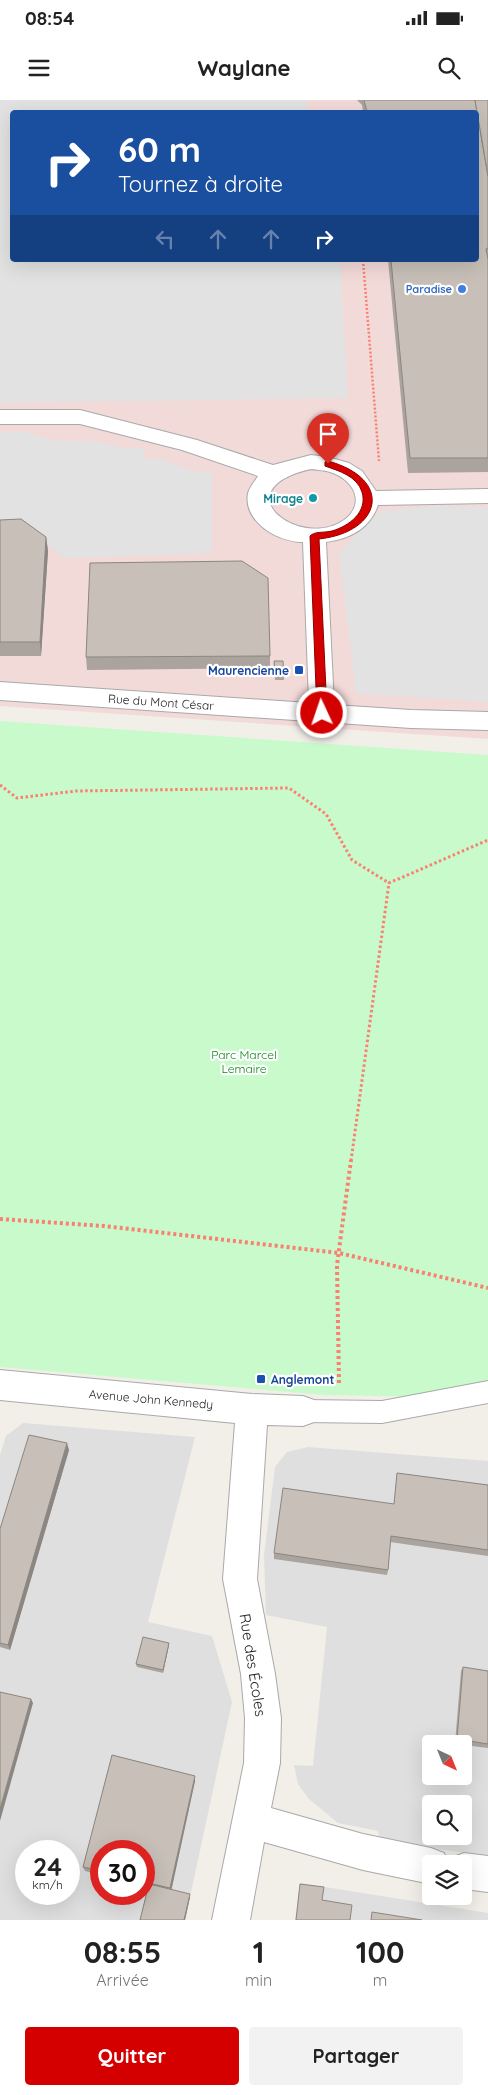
<!DOCTYPE html>
<html lang="fr">
<head>
<meta charset="utf-8">
<style>
  body { margin:0; font-family:Quicksand,sans-serif; background:#f2f2f2; color:#222; height:100vh; display:flex; flex-direction:column; font-size:19px; white-space:nowrap }
  * { box-sizing:border-box; margin:0 }
  p { font-size:16px; color:#767676 }
  .icon { flex:none; width:28px; height:28px; fill:none; stroke:currentColor; stroke-width:2; stroke-linecap:round; stroke-linejoin:round }
  .map { position:relative; height:1820px; overflow:hidden }
  .side { display:flex; flex-direction:column; background:#fff; flex:1 }
  .side>* { flex:none }
  .hud { position:absolute; left:10px; top:10px; width:469px; height:152px; border-radius:5px; box-shadow:0 5px 20px #0002; background:#1a4fa0; color:#fff; overflow:hidden }
  .needle { width:32px; rotate:137deg }
  .buttons { position:absolute; left:422px; top:1635px; display:grid; gap:10px }
  .buttons a { display:grid; place-items:center; width:50px; height:50px; border-radius:5px; background:#fff; box-shadow:0 5px 20px #0002; font-size:25px }
  .speed { position:absolute; left:15px; top:1740px; display:flex; gap:10px; font-size:25px; font-weight:700; text-align:center }
  .speed>* { display:grid; place-content:center; width:65px; height:65px; border-radius:50%; background:#fff; box-shadow:0 5px 20px #0002; line-height:1 }
  .speed small { font-size:12px; font-weight:400 }
  .speed .limit { border:8px solid #d22; background:#fff; color:#111 }
  .pin { position:absolute; display:grid; place-items:center; width:42px; height:42px; color:#fff; margin:-51px -21px; border-radius:50% 50% 50% 0; rotate:-45deg; box-shadow:0 0 5px #0007 }
  .pin .icon { rotate:45deg }
  .me { position:absolute; width:55px; margin:-28px; rotate:357deg; stroke-linejoin:round; filter:drop-shadow(0 0 4px #0008) }
  .turn { display:flex; align-items:center; gap:18px; height:105px; padding:0 25px; font-size:22px }
  .turn .icon { width:65px; height:65px; stroke-width:2.5 }
  .turn b { display:block; font-size:35px; line-height:42px }
  .lanes { display:flex; align-items:center; height:48px; padding:0 25px; background:#0003; justify-content:center; gap:25px; direction:ltr }
  .lanes .off { opacity:.35 }
  .eta { display:flex; justify-content:space-evenly; align-items:center; height:85px; text-align:center }
  .eta b { font-size:30px; font-weight:700; line-height:35px }
  .action { display:flex; gap:10px; margin-top:auto; padding:10px 25px }
  .action a { flex:1; height:58px; border-radius:5px; background:#d40000; color:#fff; font-size:20px; font-weight:700; line-height:58px; text-align:center }
  .action a+a { background:#f2f2f2; color:#222 }
  .status { display:flex; justify-content:space-between; align-items:center; height:35px; padding:0 25px; background:#fff; direction:ltr }
  .status svg { height:14px; fill:currentColor }
  header { display:flex; justify-content:space-between; align-items:center; height:65px; padding:0 25px; background:#fff; font-size:22px; font-weight:700 }
  .map>svg:first-child { display:block }
  .residential { fill:#e0dfdf; fill-rule:evenodd }
  .commercial { fill:#f2dad9; fill-rule:evenodd }
  .park { fill:#c8facc }
  .parking { fill:#e2e2e2 }
  .lines { fill:none; stroke-linecap:round; stroke-linejoin:round }
  .service-casing { stroke:#a9a9a9; stroke-width:2 }
  .minor-casing { stroke:#a9a9a9; stroke-width:2 }
  .path-far2 { stroke:#fa8072; stroke-width:2.5; stroke-dasharray:2 2; stroke-linecap:butt }
  .path-far1 { stroke:#fa8072; stroke-width:3; stroke-dasharray:2.5 2.5; stroke-linecap:butt }
  .path { stroke:#fa8072; stroke-width:4; stroke-dasharray:3 3; stroke-linecap:butt }
  .service { fill:#fff; fill-rule:evenodd }
  .minor { fill:#fff; fill-rule:evenodd }
  .wall { fill:#aba49e }
  .shaded-wall { fill:#8b8681 }
  .building { fill:#c7bfb8; stroke:#8b8681 }
  .route { fill:#d40000; stroke:#8a0000 }
  .shop-dot { fill:#3f7fe0; stroke:#fff; stroke-width:2 }
  .culture-dot { fill:#0f9aa8; stroke:#fff; stroke-width:2 }
  .transit-dot { fill:#1a4fb4; stroke:#fff; stroke-width:2 }
  .labels { text-anchor:middle; dominant-baseline:central; stroke-width:4.5; stroke-linejoin:round; paint-order:stroke }
  .far-shop-label { font-size:11px; font-weight:bold; fill:#366cbe; stroke:#fff; text-anchor:end }
  .culture-label { font-size:12px; font-weight:bold; fill:#0d838f; stroke:#fff; text-anchor:end }
  .transit-label { font-size:12px; font-weight:bold; fill:#164399; stroke:#fff; text-anchor:end }
  .street-label { font-size:12px; fill:#222; stroke:#fff }
  .park-label { font-size:12px; fill:#0c8416; stroke:#fff }
  .near-street-label { font-size:15px; fill:#222; stroke:#fff }
</style>
</head>
<body>
<div class="status"><b>08:54</b><svg viewBox="0 0 49 12"><path d="M0 12V9h3v3zM5 12V6h3v6zM10 12V3h3v9zM15 12V0h3v12zM26 1h20v11H26zM47 4h2v5h-2z"/></svg></div>
<header><svg class="icon" aria-label="menu" viewBox="0 0 24 24"><path d="M4 6h16M4 12h16M4 18h16"/></svg>Waylane<svg class="icon" aria-label="search" viewBox="0 0 24 24"><circle cx="10" cy="10" r="6"/><path d="M15 15l6 6"/></svg></header>
<div class="map">
<svg width="488" height="1820" viewBox="0 0 488 1820">
  <rect width="100%" height="100%" fill="#f2efe9"/>
  <g class="residential">
    <path d="M23,1323l172,14 -47,185 64,14 20,66 -47,218h-185v-465l6,-19zM26,1751h43v43h-43zM101,1751h43v43h-43z"/>
    <path d="M308,1347l180,14v395l-108,-15 -2,-10 -40,-8 -29,-24 -11,-15 -4,-19 19,1 14,-139 -61,-12 -2,-60 11,-88 12,-15zM431,1644h33v32h-33zM431,1704h33v32h-33z"/>
    <path d="M300,1783l188,30v7h-193z"/>
  </g>
  <path class="commercial" d="M0,0h488v639l-488,-33zM12,12h464v148h-464z"/>
  <path class="park" d="M0,621l488,34v643l-163,-3 -325,-28z"/>
  <g class="parking">
    <path d="M0,0h308v12h-296v148h328l8,138 -348,5z"/>
    <path d="M0,332h25l30,9h38l31,7h20v11h17l31,12 20,1v81l-147,5 -41,-30 -24,1z"/>
    <path d="M433,406l55,1v195l-132,-9 -17,-141 41,-41z"/>
  </g>
  <g class="lines">
    <defs>
      <path id="service" d="M488,1281v22l-106,20 -79,-1 -8,-3 -4,-8 4,-8 8,-3 79,1z"/>
      <g id="minor">
        <path d="M0,310h80l117,30 76,25 38,-10 17,2 21,6 13,8 14,20 112,-2v14l-110,2c-8,24 -29,34 -52,37l8,163 77,5 77,2v18l-77,-2 -411,-28v-18l309,21 -6,-161c-25,0 -60,-20 -55,-49 2,-6 7,-12 10,-17l-76,-26 -102,-26h-80zM311,369c6,1 13,1 19,3 23,7 37,31 14,48 -44,31 -124,-30 -33,-51z"/>
        <path d="M0,1270l252,24 51,2 11,4 5,11 -5,11 -11,4 -36,-1 -10,154 18,95 6,44 -1,45 -9,45 92,26 68,14 13,5 4,11h-17v20l-68,-14 -99,-28 -14,78h-38l32,-157 1,-45 -4,-44 -18,-95 12,-156 -235,-23z"/>
        <path d="M464,1753l24,3v36l-24,-3v-25h-15l2,-6z"/>
      </g>
    </defs>
    <use href="#service" class="service-casing"/>
    <use href="#minor" class="minor-casing"/>
    <path class="path-far2" d="M363,160l16,201"/>
    <g class="path-far1">
      <path d="M0,685l17,13 59,-7 213,-3 37,26 26,46 37,23"/>
      <path d="M351,1061l38,-278 99,-43"/>
    </g>
    <g class="path">
      <path d="M0,1119l104,7 235,27 149,35"/>
      <path d="M339,1283l-2,-118 14,-105"/>
    </g>
    <use href="#service" class="service"/>
    <use href="#minor" class="minor"/>
  </g>
  <g class="wall">
    <path d="M357,0h131v372l-80,1 -20,-213h88v-148h-113l-1,-7z"/>
    <path d="M0,420l46,17 2,14 -7,105h-41z"/>
    <path d="M270,556v12l-183,2 -1,-13z"/>
    <path d="M274,561l10,13v6h-9z"/>
    <path d="M69,1350l-59,200 -10,-3v-118z"/>
    <path d="M397,1373l91,12v71l-98,-14 -2,28 -1,5 -113,-16v-6l120,-49z"/>
    <path d="M169,1545l-6,28 -26,-6 -1,-3z"/>
    <path d="M463,1567l25,4v77l-24,-3v-1l-9,-1 6,-72z"/>
    <path d="M112,1655l83,21v5l-24,109 19,4v3l-5,23h-45l8,-34 -4,-1v-34h-43v24l-16,-4 -2,-4z"/>
  </g>
  <g class="shaded-wall">
    <path d="M46,437l2,14 -7,105 -1,-14z"/>
    <path d="M67,1343l2,7 -59,200 -2,-5z"/>
    <path d="M169,1543v2l-6,28v-3z"/>
    <path d="M31,1599l2,4 -33,118v-12z"/>
    <path d="M195,1676v5l-24,111 -1,-4z"/>
    <path d="M190,1794v3l-5,23h-1z"/>
  </g>
  <g class="building">
    <path d="M364,0h111l13,76v72l-2,1 2,10v199h-78l-19,-198h85v-148h-109z"/>
    <path d="M475,0h13v76z"/>
    <path d="M21,419l25,18 -6,105h-40v-122z"/>
    <path d="M242,461l26,17 2,78 -184,1 4,-94z"/>
    <path d="M274,561h9l1,13 -9,1z"/>
    <path d="M29,1335l38,8 -59,202 -8,-2v-114z"/>
    <path d="M397,1373l91,12v65l-97,-14 -3,34 -114,-17 9,-65 111,16z"/>
    <path d="M143,1537l26,6 -6,27 -27,-6z"/>
    <path d="M463,1567l25,4v73l-31,-5z"/>
    <path d="M0,1592l31,7 -31,110z"/>
    <path d="M112,1655l83,21 -25,112 -26,-6v-31h-43v20l-18,-4z"/>
    <path d="M149,1784l41,10 -6,26h-44z"/>
    <path d="M300,1784l24,3 -2,13 30,5 -2,15h-54z"/>
    <path d="M372,1812l50,8h-51z"/>
  </g>
  <path class="route" d="M328,361c66,18 54,71 -9,78l8,174 -5,4 -5,-4 -7,-177c5,-5 14,-3 22,-5 17,-5 36,-19 30,-39 -5,-16 -23,-21 -37,-26v-4z"/>
  <circle class="shop-dot" cx="462" cy="189" r="5"/>
  <circle class="culture-dot" cx="313" cy="398" r="5"/>
  <g class="transit-dot">
    <rect x="294" y="565" width="10" height="10" rx="2.5"/>
    <rect x="256" y="1274" width="10" height="10" rx="2.5"/>
  </g>
  <g class="labels">
    <g class="far-shop-label">
      <text x="452" y="189">Paradise</text>
    </g>
    <g class="culture-label">
      <text x="303" y="398">Mirage</text>
    </g>
    <g class="transit-label">
      <text x="289" y="570">Maurencienne</text>
      <text x="271" y="1279" text-anchor="start">Anglemont</text>
    </g>
    <g class="street-label">
      <text transform="translate(161 602) rotate(4)">Rue du Mont César</text>
      <text transform="translate(151 1299) rotate(5)">Avenue John Kennedy</text>
    </g>
    <g class="park-label">
      <text x="244" y="954">Parc Marcel<tspan x="244" dy="14">Lemaire</tspan></text>
    </g>
    <g class="near-street-label">
      <text transform="translate(253 1565) rotate(81)">Rue des Écoles</text>
    </g>
  </g>
</svg>
<div class="buttons">
<a><svg class="needle" viewBox="-14 -14 28 28"><path d="M0-13l5 13h-10z" fill="#e53935"/><path d="M0 13l5-13h-10z" fill="#767676"/></svg></a>
<a><svg class="icon" aria-label="search" viewBox="0 0 24 24"><circle cx="10" cy="10" r="6"/><path d="M15 15l6 6"/></svg></a>
<a><svg class="icon" aria-label="layers" viewBox="0 0 24 24"><path d="M12 4l9 5-9 5-9-5zM3 14l9 5 9-5"/></svg></a>
</div>
<div class="speed"><div>24<small>km/h</small></div><div class="limit">30</div></div>
<div class="pin" style="left:328px;top:364px;background:#d93025"><svg class="icon" aria-label="arrive" viewBox="0 0 24 24"><path d="M6 21V4h12l-3 4 3 4H6"/></svg></div>
<svg class="me" style="left:322px;top:613px" viewBox="-20 -20 40 40"><circle r="17" fill="#d40000" stroke="#fff" stroke-width="3"/><path d="M0-11L8 9 0 5-8 9z" fill="#fff"/></svg>
<div class="hud">
<div class="turn"><svg class="icon" aria-label="right" viewBox="0 0 24 24"><path d="M7 20v-9h11M14 6l5 5-5 5"/></svg><div><b>60 m</b>Tournez à droite</div></div>
<div class="lanes"><svg class="icon off" aria-label="left" viewBox="0 0 24 24"><path d="M17 20v-9H6M10 6l-5 5 5 5"/></svg><svg class="icon off" aria-label="ahead" viewBox="0 0 24 24"><path d="M12 20V5M6 11l6-6 6 6"/></svg><svg class="icon off" aria-label="ahead" viewBox="0 0 24 24"><path d="M12 20V5M6 11l6-6 6 6"/></svg><svg class="icon" aria-label="right" viewBox="0 0 24 24"><path d="M7 20v-9h11M14 6l5 5-5 5"/></svg></div>
</div>
</div>
<section class="side">
<div class="eta">
<div><b>08:55</b><p>Arrivée</p></div>
<div><b>1</b><p>min</p></div>
<div><b>100</b><p>m</p></div>
</div>
<div class="action"><a>Quitter</a><a>Partager</a></div>
</section>
</body>
</html>
